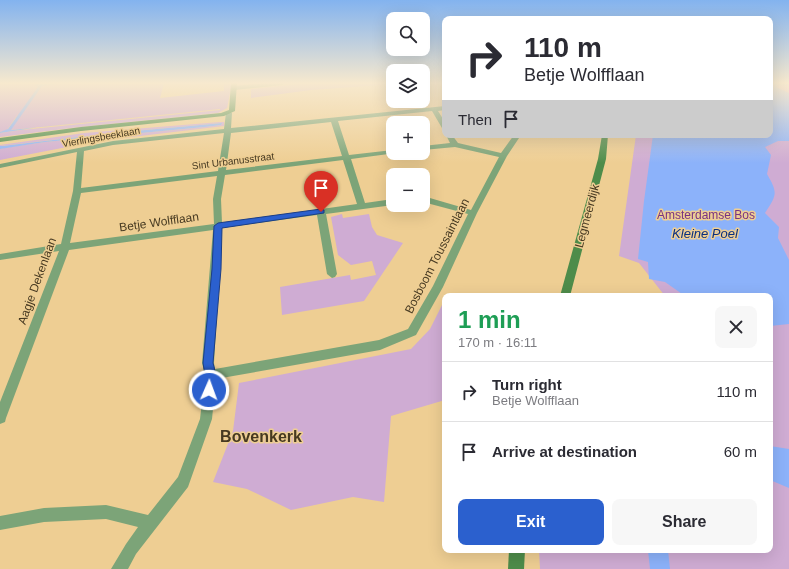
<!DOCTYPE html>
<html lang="en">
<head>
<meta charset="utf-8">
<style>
  body { margin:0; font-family:Arial,sans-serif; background:#f7f7f7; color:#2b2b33; height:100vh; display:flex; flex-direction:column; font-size:15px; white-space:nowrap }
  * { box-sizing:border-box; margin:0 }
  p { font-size:13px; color:#7c7c81 }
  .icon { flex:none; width:22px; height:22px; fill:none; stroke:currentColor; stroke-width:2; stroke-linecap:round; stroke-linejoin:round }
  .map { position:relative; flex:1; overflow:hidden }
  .side { position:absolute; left:442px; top:293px; width:331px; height:260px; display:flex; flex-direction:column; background:#fff; border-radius:8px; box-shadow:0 4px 16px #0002 }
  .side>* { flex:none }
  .top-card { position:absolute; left:442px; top:16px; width:331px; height:122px; border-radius:8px; box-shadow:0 4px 16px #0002; background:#fff; color:#2b2b33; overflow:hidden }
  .controls { position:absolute; left:386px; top:12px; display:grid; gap:8px }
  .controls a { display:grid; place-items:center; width:44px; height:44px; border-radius:8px; background:#fff; box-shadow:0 4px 16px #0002; font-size:20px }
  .pin { position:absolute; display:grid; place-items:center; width:34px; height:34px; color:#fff; margin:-41px -17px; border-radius:50% 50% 50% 0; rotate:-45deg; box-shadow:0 0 4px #0007 }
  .pin .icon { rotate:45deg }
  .me { position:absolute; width:44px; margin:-22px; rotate:2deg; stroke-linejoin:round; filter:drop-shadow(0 0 3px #0008) }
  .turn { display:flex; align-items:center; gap:14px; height:84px; padding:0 16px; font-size:18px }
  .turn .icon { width:52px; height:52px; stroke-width:2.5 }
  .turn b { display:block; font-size:28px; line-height:34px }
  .then { display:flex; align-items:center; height:38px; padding:0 16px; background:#0003; gap:8px; font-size:15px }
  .round { display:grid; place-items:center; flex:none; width:42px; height:42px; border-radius:8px; background:#f7f7f7 }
  .headline { display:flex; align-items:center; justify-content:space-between; height:68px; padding:0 16px }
  h1 { font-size:24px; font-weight:700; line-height:30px; color:#1e9e55 }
  .button { display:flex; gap:8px; margin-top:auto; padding:8px 16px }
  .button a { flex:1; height:46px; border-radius:8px; background:#2b60ce; color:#fff; font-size:16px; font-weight:700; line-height:46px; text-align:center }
  .button a+a { background:#f7f7f7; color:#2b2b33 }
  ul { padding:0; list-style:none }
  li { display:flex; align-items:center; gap:12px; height:60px; padding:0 16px; border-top:1px solid #e1e1e2 }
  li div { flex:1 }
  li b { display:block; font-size:15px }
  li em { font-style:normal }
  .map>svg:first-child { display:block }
  .green { fill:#cfacd3 }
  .water { fill:#8cb2fa }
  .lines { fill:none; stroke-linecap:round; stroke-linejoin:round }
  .canal { fill:#8cb2fa; fill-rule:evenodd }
  .street { fill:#7ca478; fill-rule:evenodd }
  .secondary { fill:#4e8c4a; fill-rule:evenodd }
  .route { fill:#2b60ce; stroke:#1c3e86 }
  .labels { text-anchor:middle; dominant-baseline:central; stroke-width:3; stroke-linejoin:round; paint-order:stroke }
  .far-street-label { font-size:10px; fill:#463921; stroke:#eece93 }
  .park-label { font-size:12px; fill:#783382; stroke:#eece93 }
  .street-label { font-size:12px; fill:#463921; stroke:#eece93 }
  .water-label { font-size:13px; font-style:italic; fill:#092f7f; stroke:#eece93 }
  .near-neighbourhood-label { font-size:16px; font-weight:bold; fill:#463921; stroke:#eece93 }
</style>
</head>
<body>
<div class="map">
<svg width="789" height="569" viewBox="0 0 789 569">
  <rect width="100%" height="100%" fill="#eece93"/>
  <g class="green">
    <path d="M0,83h164l-4,15 64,-7v-8h8l-5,25 -9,5 -147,15 -71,9v-4l21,-3 199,-20v-1l-210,21 8,-16 -11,16 -7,2z"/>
    <path d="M308,83h85v1l-82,6 -60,8v-9z"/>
    <path d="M770,83h19v486h-249l-1,-19h231v-254h-105l-26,-33 -20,-7 17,-121h134z"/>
    <path d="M220,122h4v4l-126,15 -98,19v-11l4,-1 41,-6 160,-15 16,-2v-2l-108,10 -113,13v-1l84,-12z"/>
    <path d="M342,214l1,4 26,-4 3,13 5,8 26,8 -39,58 -82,14 -2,-28 70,-12 1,5 25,-5 -4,-14 -21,4 -13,-10 -7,-38z"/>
    <path d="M445,299v101l-54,16 -7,86 -31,-5 -62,13 -44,-21 -34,-7 20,-51 6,-48 172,-34 19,-20z"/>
  </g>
  <g class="water">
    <path d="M61,83l-19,3 -31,44 211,-21 -182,18 -40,6v-1l8,-3 30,-42 -3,-2 1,-1z"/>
    <path d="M770,83h19v3l-10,-1 -3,2 13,6v48h-11l-13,6 6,8 -4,19c11,19 10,21 -2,39l14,14 -1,11 11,22v64l-19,2v-30h-85l-20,-14 -16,-3 -1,-17 -10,-3 6,-58 9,-66h117z"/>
    <path d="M222,123l-1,2 -16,2 -160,15 -45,7v-3h2l111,-13z"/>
    <path d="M770,446l19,3v39l-19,-8z"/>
  </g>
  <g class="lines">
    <path class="canal" d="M648,550h20l2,19h-20z"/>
    <g class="street">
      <path d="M264,83h21l-3,2 -48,5 -3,-2 3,-2z"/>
      <path d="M445,106v4l-7,1 7,11v8l-3,-2 -10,-17 -94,10 11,34 44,-5v3h3l-45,6 14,44 28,-4v6l-67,9 11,60 -2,3 -3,1 -5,-4 -10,-59 -95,13 -8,135 1,6 164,-29 29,-11 25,-43 35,-72 -45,-12v-6l48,14 28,-53 -44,-10 -32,3v-4l27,-3 -4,-8h6l6,8 43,10 13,-18h7l-14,21 -30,57 -34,74 -27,48 -36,15 -164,29 -4,40 -24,68 -52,67 -8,15h-17l15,-25 12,-17 -32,-8 -62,3 -44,8v-14l44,-8 62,-3 42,10 30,-38 22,-58 5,-44 -3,-12 11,-133 -144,20 -63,168 -1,4 -5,2v-22l59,-151 -59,9v-6l61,-10 12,-53 4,-39 -77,16v-4l113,-23 111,-12 2,-16 3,-2 3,2 -1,15zM331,122l11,34 -116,14 5,-37zM224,133l-6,38 -137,17 3,-37 29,-6zM343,160l14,44 -135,19 -1,-24 4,-24zM217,176l-4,23 1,25 -144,19 11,-50z"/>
    </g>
    <g class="secondary">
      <path d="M231,83h6l-2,28 -11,5 -143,15 -81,11v-4l81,-11 140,-14 8,-3z"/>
      <path d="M602,135h6l-2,24 -36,137h-10l38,-137z"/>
      <path d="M509,550h16l-1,19h-16z"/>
    </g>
  </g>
  <linearGradient id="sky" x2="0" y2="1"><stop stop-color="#83b3ef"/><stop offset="0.51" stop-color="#f7e9ce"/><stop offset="1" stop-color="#f7e9ce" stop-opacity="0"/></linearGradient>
  <rect width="789" height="163" fill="url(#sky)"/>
  <path class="route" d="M321,209l3,1v3l-102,15 -1,41 -8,94c3,10 4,21 0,30l-4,2 -4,-2 -2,-3 2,-15 -2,-12 9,-94 2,-43 4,-3z"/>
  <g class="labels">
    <g class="far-street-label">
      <text transform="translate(101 137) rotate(-10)">Vierlingsbeeklaan</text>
      <text transform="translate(233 161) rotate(-7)">Sint Urbanusstraat</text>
    </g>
    <g class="park-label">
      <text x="706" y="215">Amsterdamse Bos</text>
    </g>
    <g class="street-label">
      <text transform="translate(587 216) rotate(-75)">Legmeerdijk</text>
      <text transform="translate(159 222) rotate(-8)">Betje Wolfflaan</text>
      <text transform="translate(437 256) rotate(-63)">Bosboom Toussaintlaan</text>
      <text transform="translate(37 281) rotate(-70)">Aagje Dekenlaan</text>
    </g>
    <g class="water-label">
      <text x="705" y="233">Kleine Poel</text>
    </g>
    <g class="near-neighbourhood-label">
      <text x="261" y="436">Bovenkerk</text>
    </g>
  </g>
</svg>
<div class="controls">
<a><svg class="icon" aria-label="search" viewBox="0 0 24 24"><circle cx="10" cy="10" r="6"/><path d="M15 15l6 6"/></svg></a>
<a><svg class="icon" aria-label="layers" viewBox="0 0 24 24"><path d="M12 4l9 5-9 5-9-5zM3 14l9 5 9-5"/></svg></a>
<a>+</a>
<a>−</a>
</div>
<div class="pin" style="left:321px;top:212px;background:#d93025"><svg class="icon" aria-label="arrive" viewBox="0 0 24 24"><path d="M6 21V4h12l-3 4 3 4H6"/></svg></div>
<svg class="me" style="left:209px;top:390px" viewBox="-20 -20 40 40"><circle r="17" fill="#2b60ce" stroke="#fff" stroke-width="3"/><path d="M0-11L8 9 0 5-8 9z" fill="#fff"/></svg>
<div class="top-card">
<div class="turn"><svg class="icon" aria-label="right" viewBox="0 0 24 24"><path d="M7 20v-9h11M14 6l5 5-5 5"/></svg><div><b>110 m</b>Betje Wolfflaan</div></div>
<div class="then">Then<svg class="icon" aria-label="arrive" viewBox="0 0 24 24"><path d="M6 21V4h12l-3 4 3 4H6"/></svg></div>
</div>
<section class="side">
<div class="headline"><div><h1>1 min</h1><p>170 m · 16:11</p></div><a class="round"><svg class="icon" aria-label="close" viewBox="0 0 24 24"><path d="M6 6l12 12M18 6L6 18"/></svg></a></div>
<ul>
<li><svg class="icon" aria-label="right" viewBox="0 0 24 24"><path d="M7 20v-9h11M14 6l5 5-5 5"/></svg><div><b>Turn right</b><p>Betje Wolfflaan</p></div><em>110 m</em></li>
<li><svg class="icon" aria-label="arrive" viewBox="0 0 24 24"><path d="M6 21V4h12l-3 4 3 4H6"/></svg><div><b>Arrive at destination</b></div><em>60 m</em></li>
</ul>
<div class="button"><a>Exit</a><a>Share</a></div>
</section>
</div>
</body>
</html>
